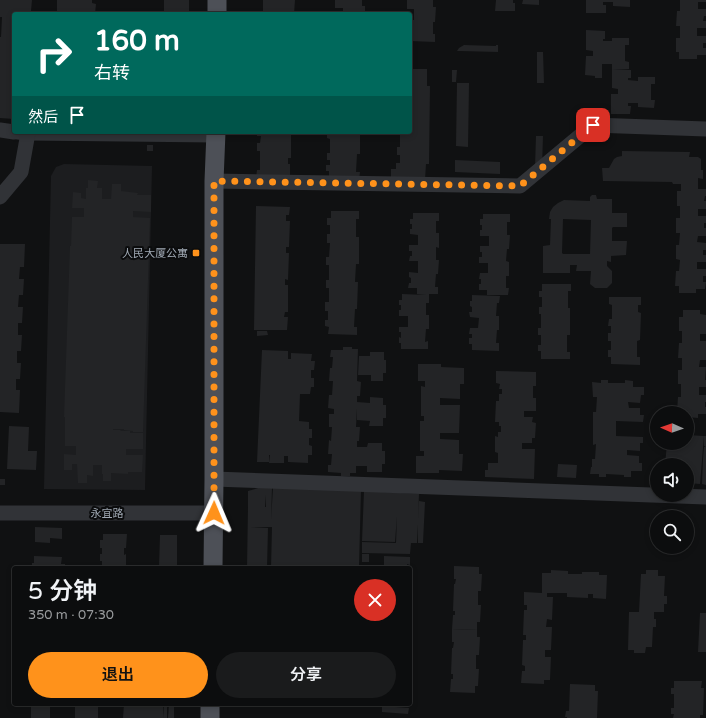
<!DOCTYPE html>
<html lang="zh">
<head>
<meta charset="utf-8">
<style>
  body { margin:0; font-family:"Varela Round","Noto Sans SC",sans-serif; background:#1a1b1c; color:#f1f3f6; height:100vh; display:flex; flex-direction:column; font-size:15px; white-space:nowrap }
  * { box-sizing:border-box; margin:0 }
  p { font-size:13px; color:#9a9c9e }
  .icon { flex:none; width:22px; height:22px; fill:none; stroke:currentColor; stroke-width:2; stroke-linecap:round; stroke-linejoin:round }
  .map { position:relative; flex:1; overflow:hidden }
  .sheet { position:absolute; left:12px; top:566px; width:400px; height:140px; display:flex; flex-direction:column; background:#0c0d0e; border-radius:4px; box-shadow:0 2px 6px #0003,0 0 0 1px #2c2d2e }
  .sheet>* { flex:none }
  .hud { position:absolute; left:12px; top:12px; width:400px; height:122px; border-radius:4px; box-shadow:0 2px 6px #0003,0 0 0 1px #2c2d2e; background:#00695c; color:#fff; overflow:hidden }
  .needle { width:26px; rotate:272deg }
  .tools { position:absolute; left:650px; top:406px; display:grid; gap:8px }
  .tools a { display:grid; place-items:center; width:44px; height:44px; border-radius:50%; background:#0c0d0e; box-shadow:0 2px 6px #0003,0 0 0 1px #2c2d2e; font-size:20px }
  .pin { position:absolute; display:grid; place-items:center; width:34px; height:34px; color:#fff; margin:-17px; border-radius:8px; box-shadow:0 2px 6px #0006 }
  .me { position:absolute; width:44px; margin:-22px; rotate:1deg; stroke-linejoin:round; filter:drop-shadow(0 0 3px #0008) }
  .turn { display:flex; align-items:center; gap:14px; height:84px; padding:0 16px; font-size:18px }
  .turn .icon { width:52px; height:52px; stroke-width:2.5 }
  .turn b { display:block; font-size:28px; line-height:34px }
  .then { display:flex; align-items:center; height:38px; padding:0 16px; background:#0003; gap:8px; font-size:15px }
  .round { display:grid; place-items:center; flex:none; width:42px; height:42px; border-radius:21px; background:#1a1b1c }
  .headline { display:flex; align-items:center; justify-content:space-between; height:68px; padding:0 16px }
  h1 { font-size:24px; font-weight:600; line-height:30px }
  .primary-button { display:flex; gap:8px; margin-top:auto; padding:8px 16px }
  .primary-button a { flex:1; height:46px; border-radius:24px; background:#ff921b; color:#111; font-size:16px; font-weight:600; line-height:46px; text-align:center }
  .primary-button a+a { background:#1a1b1c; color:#f1f3f6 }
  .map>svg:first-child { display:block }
  .built { fill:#1c1d1f }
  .building { fill:#232426; fill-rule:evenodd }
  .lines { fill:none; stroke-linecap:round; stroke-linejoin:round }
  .minor { stroke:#313337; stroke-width:15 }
  .major { stroke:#4d5057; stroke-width:19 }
  .route { stroke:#ff921b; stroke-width:7; stroke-dasharray:0 12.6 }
  .poi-dot { fill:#ff921b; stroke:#0b0c0d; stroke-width:1.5 }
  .labels { text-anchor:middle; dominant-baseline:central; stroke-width:4; stroke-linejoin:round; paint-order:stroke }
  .poi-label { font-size:11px; fill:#a0a9b4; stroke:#0b0c0d; text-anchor:end }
  .street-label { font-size:11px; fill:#a0a9b4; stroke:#0b0c0d }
</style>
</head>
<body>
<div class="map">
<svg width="706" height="718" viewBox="0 0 706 718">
  <rect width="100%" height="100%" fill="#101112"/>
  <path class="built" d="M64,164l88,2 -7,324 -101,-1 7,-313 5,-9z"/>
  <g class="building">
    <path d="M0,0h32l-1,11h-2v3h-15v105l-14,-1v-81h1l1,-20h-2z"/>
    <path d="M57,0h35v3l4,1 -1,10h-38z"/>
    <rect x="164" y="0" width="25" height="14"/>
    <path d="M263,0h32l-1,14h-31z"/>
    <path d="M335,0h27v6h3v8h-22v-6h-8z"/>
    <path d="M407,0h26v7h3l-1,15h-2v12h2v8l-25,-1v-21h4v-11h-7z"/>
    <path d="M496,0h17v3h2v8h-20z"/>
    <path d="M523,0h16v5l-17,-1z"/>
    <path d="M586,0h44v7l-17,-1v-4h-10v3h3v8h-20z"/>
    <path d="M680,0h26v2h-8v7h8v7h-2l-1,5h3v7h-9v8h9v7h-3v5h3v7h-9v4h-18v-7h-3v-14h4v-12h-4l1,-15h3z"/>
    <path d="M586,30l19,1v8h-2v2h9v-3h17v7h-4v16l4,1v7h-17v-5h-10v14h-7v-2l-10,-1 1,-19h7v-5l-7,-1z"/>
    <path d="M464,45l32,1v-1h2v7l-38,-1h-3l2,-3z"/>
    <path d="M537,52h6l1,31h-7z"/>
    <path d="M410,69h17v17h3l-1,78h-3l-1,16h-34v-11h5v-6h4v-8h-3v-8h3v-15h10z"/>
    <path d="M612,69l19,1v8h-3v2l10,1v-4h17v7h-4v16h4l-1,8 -16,-1v-4h-10v3h3l-1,8h-19v-20h7v-5l-6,-1z"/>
    <path d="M452,70h5l-1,12h-4z"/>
    <path d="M457,83h12l-1,64 -12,-1z"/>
    <path d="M257,132h34v26h-3v6h2v14h-34l1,-8h3v-19h-3v-8h3l1,-7h-4z"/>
    <path d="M327,132h33v22h-3l-1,18h4l-1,8 -30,-1v-8h-3v-6h4v-5h-3v-7h3v-14l-3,-1z"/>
    <path d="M536,136h7l-1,31h-7z"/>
    <rect x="147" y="145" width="6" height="6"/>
    <path d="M622,151l68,1 -1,5h9l3,2v11h2v9l-5,-1v11h8v7h-1l-1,5h2v8h-8v7h8v7h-2v5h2v8h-8l-1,6 9,1v7h-3v5h3v7h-9v7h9v7h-3v6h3l-1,7h-9v4h-17v-7h-4l1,-15h3l1,-11 -4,-1v-14h3l1,-12h-4v-15h4v-12h-3v-15h4v-7h-8l-1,-2 -69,-1 -1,-13h7l5,-9 3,-2 5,-1z"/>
    <path d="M455,160l45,2v12l-45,-2z"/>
    <path d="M88,180l10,1 -1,7h5v11h9l1,-15h9v7l17,2 -1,2h14v17l-18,-1v6l17,1 -7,214h-10v-1l-9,-1v-1h-11v1h8l-1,1h10v2h13v16h-17v6h17l-1,17h-14v2l-17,-1v8h-8v-7h-1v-9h-9v11l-6,-1v8h-9l-1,-19h-5v6h-8v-16l12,1v-9h-11v-29h-1l6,-171h1l1,-29h12v-9h-12l1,-16 8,1v5l5,1v-11h2zM137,235l-18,1v8v-8z"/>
    <path d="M592,195h4l1,4h15v14h15v14h-14l-1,1v13h15l-1,14 -15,1v6l-4,-1v5l5,5v12l-5,5h-12l-5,-4 1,-13h-15l1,-6h-7v8h-27v-27l7,-1 1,-26h-2l1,-7 3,-5 5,-4 6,-3 26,1v-4zM563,219l28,1 -1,34h-27l-1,-1z"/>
    <path d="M256,206l34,1 -1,8h-3v6h4l-1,26h-3v6h3l-1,27 -3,-1v6h3v27h-3l-1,5h4l-1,13h-33z"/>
    <path d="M331,211h28v8h-3v18h3v27h-3l-1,18h3l-1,27h-2l-1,18h3v8l-29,-1 1,-7 -4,-1v-6h3v-9h-3v-9h4v-14h-3v-8h3v-15h-3v-8h3l1,-14h-3v-9h3v-9h-3v-7h4z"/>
    <path d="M413,213h26v8h-3v12h3v15l-3,-1v13h3l-1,14h-2l-1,13h3v7h-9v9h-3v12h3v14h-3l-1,13 3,-1v8h-27v-6h-2v-6l2,1v-6h-2v-5h9v-11h-9v-6h2v-5h-2v-5h3v-6l24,1 -9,-1v-6h-9l1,-5h2v-5l-2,-1v-5l9,1v-12h-9l1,-5h2v-5h-3v-6h9v-10l-8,-1v-5h2v-5h-2v-5h3z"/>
    <path d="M483,214h27v8h-3v13h3l-1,14h-2l-1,12 3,1v14h-3v12h3l-1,7h-21v-5h-8v-6h2v-5h-2l1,-6h8v-10h-9v-6h3v-5h-2v-6h9v-10h-9v-6h2v-5h-2v-6h3z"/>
    <path d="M0,244h25l-1,23h-4l-1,12h5l-1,16h-4l-1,12h5l-1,16h-4v12h4l-1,16h-4v12h4l-1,16h-4v11h4l-1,23 -19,-1z"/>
    <path d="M542,284h29v7h-3v17h2v27h-3v17h3v7h-29v-8h-3v-6h3v-10h-3v-7h3v-14h-2v-7h3v-10h-3v-6h3z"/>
    <path d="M472,295l28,1 -1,7h-2l-1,13h3v14h-2l-1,13h3v8l-27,-1v-6h-3v-6h3v-4h-3l1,-6h8l1,-10 -9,-1 -1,-5h3v-5l-2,-1v-5h2z"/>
    <path d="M609,297h32v8h-3v7l3,1 -1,27 -3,1v16h3v8l-29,-1v-7h-3v-7h3v-9h-3v-8h3v-7h-3l1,-7h3v-14l-3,-1z"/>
    <path d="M683,310h17v4l6,1v19h-6v7h6v19h-6l-1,7h7l-1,13h1v7h-7v8h7v7h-1v5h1v7h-8v4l-11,-1v-4h-7l1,-2h-4l1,-14h3v-13h-3v-14h4v-12h-4l1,-15h3v-12h-3v-14h4z"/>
    <path d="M257,331h10l1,4 -11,1z"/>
    <path d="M343,347h9v2h6l-1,32 4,1 -1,14h-3v6l13,1v-6l13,1v7h3v13h-3v8h-14l1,-5 -13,-1v-12l-1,19h4l-1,14h-2v6h10l1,-4h14v8h3v13h-3v8h-15v-6h-11v7h-6v3h-9v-3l-13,-1v-7h3l1,-11h-4l1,-14 2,1 1,-14h-3v-13h5v-5l-6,-1 1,-13h3l1,-14h-4l1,-13h2l1,-11h-3l1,-7h12z"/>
    <path d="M262,350l26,1v8h3v-6l21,1 -1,7h4l-1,9h-3v8h3v9h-3l-1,7h-10l-1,27 10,1v7h3v9h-3v7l3,1v9h-4v8l-20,-1v-6h-4v7h-15l1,-8h-1v7h-12z"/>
    <path d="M370,352h14v8h2v13h-3v8h-12v-6h-13l1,-19h11z"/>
    <path d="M418,364h23v3l23,1v16h-4v15l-20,-1v7h20l-1,28h-19v6l19,1v14h4l-1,17 -23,-1v3h-23v-17h8v-5h-4v-30h4v-5h-3v-30l4,1v-6h-7z"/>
    <path d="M496,371l40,1v14h-3v12h3v13h-12v6h9l-1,5 4,1 -1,15h-3v5h-10v6h13l-1,30 -49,-2v-7h3v-7h10v-10l-3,-1v-16l3,1v-5h3v-6h-2v-4h-4l1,-21h3v-7h3v-5h-3l1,-5 -4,-1z"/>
    <path d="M601,380h7v3h17v-3l8,1v6h11v8h-3l-1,8 -12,-1 1,6h11v7h4l-1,7 -27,-1v15l27,1v6h-3v8l-13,-1v5l12,1v7h3v8h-11v6h-7v-2l-18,-1v3h-7v-3h-9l1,-7h1v-8h3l1,-15 -3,1v-33h3l1,-15h-4l-1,-15 9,1z"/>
    <path d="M9,426l20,1 -1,24h9l-1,19 -29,-1z"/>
    <path d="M687,435l17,1 -4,48 -13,-1v-18h-22l2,-22h20z"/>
    <path d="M704,436h2v11l-2,-1z"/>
    <path d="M704,447h2v38l-4,-1 1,-25z"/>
    <path d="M558,464l19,1 -1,13 -19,-1z"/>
    <rect x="0" y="479" width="5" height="6"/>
    <path d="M265,486l7,2 -1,32 2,-32 88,2 -2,78h-88l1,-41h-22l18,1 -1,40h-20l1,-61h18v-12l-1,12h-17v-16z"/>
    <path d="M364,491l55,3 -1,26 1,-19 6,1 -2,41h-5v-19l-1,19h-6l-1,11 -48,-1v-11l34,1 1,-27 -2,26 -33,-1z"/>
    <path d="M35,527l27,1v11l-12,-1v5l-15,-1z"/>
    <path d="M103,534h24l-1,14h-2v7l2,-1v14h-24v-7h-2v-7h2v-6h-2v-8h3z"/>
    <path d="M160,535h17v33h-18z"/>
    <rect x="362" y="554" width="7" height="8"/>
    <path d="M34,556l28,1 -1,7h4v4h-32v-2h-1v-3h2z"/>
    <path d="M384,556l26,1v8l-3,-1v4h-23z"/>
    <path d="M454,566l25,1v7h3l-1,17h-3v14h3l-1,17h-3v8l-25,-1 1,-14h2v-4h-2l1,-27h1l1,-5h-2z"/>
    <path d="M551,570l17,1v3h14v-2h17v3h8l-1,24 -13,-1v-4h-5v4l-21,-1v-4h-20v4h6l-1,23 -5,-1 -1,8h6l-1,23h-6v7h6l-1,23h-6v4l-23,-1 1,-12h3v-5l-3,-1 1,-25h3v-5h-3l1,-25h3v-5h-3v-13l18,1v-20h9z"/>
    <path d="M646,570h12v6h7l-1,20h3v8h-3v8h-10v7h2v8h-3l-1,20h-6l-1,6h-11v-3h-6l1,-38h10l2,-38h5z"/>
    <path d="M700,613h6v39h-8z"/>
    <path d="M452,629l25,1v7h3l-1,18h-3v14h3l-1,17h-3v7l-25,-1 1,-13h2v-5h-2l1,-26h1l1,-6h-2z"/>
    <path d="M674,681h28l-1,7h3l-1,27h-3v3h-27l1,-4h-3v-6h3v-14h-3v-6h3z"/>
    <path d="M570,684l25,1v6h3l-1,27h-30v-1h-2l1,-6h3z"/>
    <rect x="31" y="704" width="19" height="14"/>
    <path d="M75,704h21v1h2v13h-23z"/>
    <path d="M124,704h39v14h-40z"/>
    <path d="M164,704h3v14h-4z"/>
    <path d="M169,704h5v14h-6z"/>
    <path d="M382,706l27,2 -1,6 -26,-2z"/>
  </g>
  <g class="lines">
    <g class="minor">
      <path d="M0,130l14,2"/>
      <path d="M18,132l10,1 188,2"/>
      <path d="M214,181l306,5 73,-61 113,4"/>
      <path d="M0,197l21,-25 7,-39"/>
      <path d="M214,479l492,18"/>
      <path d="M0,513h214"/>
    </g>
    <g class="major">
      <path d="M217,14v-14"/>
      <path d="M213,568l1,-89v-298l2,-49"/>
      <path d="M210,718v-14"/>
    </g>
  </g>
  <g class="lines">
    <path class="route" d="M214,513v-332l306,5 73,-61"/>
  </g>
  <rect class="poi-dot" x="192" y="249" width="8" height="8" rx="2"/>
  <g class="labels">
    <g class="poi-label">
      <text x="188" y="253">人民大厦公寓</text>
    </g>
    <g class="street-label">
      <text x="107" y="513">永宜路</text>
    </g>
  </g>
</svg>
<div class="tools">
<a><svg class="needle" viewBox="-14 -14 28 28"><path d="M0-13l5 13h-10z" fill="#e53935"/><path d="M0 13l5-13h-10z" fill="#9a9c9e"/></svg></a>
<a><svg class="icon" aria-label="sound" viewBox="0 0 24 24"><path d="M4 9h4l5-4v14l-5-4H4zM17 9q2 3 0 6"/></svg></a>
<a><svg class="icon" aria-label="search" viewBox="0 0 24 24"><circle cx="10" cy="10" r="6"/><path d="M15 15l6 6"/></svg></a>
</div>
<div class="pin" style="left:593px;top:125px;background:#d93025"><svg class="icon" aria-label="arrive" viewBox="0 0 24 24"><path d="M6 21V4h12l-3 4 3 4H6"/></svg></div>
<svg class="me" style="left:214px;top:513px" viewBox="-20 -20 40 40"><path d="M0-17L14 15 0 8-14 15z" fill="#ff921b" stroke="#fff" stroke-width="4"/></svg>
<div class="hud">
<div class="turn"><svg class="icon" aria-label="right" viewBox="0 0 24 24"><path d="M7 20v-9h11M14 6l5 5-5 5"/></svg><div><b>160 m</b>右转</div></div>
<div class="then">然后<svg class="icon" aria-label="arrive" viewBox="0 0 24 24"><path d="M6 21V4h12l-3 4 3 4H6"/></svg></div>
</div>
<section class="sheet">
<div class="headline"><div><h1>5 分钟</h1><p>350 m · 07:30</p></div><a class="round" style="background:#d93025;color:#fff"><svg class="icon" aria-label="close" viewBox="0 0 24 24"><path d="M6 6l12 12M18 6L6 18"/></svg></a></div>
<div class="primary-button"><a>退出</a><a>分享</a></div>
</section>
</div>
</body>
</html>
